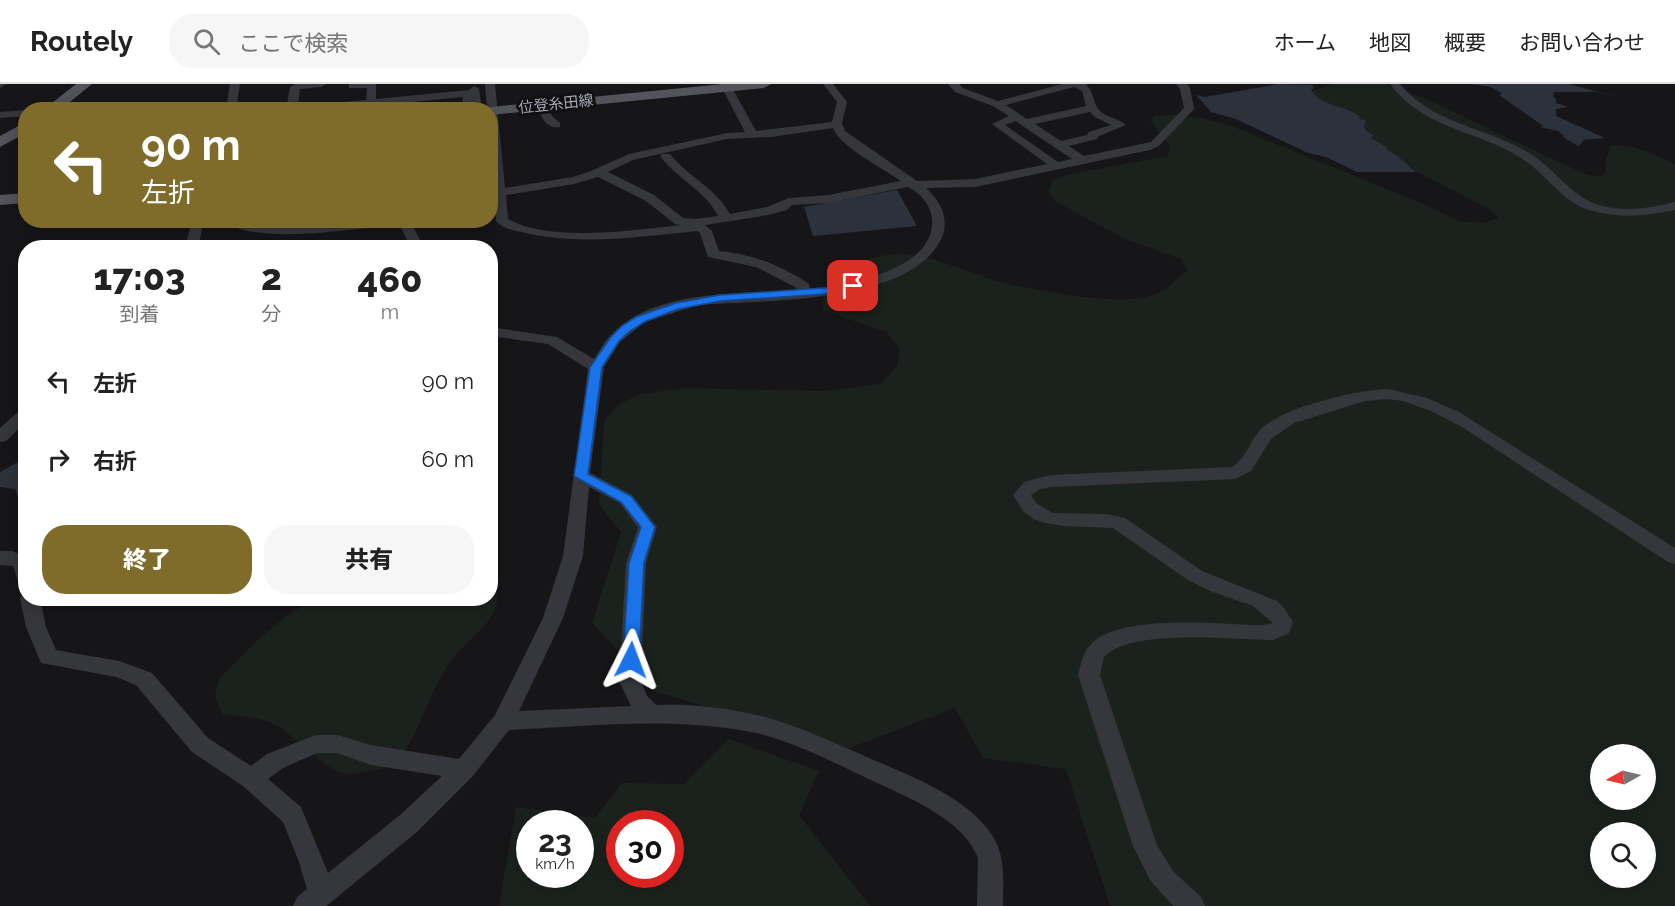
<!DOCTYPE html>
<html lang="ja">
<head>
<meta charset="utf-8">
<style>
  body { margin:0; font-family:Raleway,"Noto Sans JP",sans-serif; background:#f6f6f6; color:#222; height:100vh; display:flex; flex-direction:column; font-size:22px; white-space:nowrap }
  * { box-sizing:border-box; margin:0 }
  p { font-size:20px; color:#767676 }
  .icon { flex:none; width:33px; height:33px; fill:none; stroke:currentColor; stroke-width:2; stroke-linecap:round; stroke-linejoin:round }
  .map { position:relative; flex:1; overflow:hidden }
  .panel { position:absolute; left:18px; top:156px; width:480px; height:366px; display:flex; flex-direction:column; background:#fff; border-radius:24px; box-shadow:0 3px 15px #0003 }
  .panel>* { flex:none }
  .top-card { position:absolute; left:18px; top:18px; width:480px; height:126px; border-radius:24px; box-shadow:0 3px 15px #0003; background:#7f6c2a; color:#fff; overflow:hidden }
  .needle { width:39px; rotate:262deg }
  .controls { position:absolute; left:1590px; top:660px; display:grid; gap:12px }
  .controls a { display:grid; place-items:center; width:66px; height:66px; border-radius:50%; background:#fff; box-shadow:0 3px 15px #0003; font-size:30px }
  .speed { position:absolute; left:516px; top:726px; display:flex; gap:12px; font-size:30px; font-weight:700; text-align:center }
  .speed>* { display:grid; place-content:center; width:78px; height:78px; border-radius:50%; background:#fff; box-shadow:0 3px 15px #0003; line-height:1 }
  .speed small { font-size:15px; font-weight:400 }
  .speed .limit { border:9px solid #d22; background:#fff; color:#111 }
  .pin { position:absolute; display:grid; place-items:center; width:51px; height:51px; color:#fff; margin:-26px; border-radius:12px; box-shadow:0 3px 9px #0006 }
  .me { position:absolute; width:66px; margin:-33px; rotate:3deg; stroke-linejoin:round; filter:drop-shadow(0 0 4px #0008) }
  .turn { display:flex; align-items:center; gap:21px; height:126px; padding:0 24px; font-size:27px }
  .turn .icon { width:78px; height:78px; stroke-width:2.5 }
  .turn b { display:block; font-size:42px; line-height:51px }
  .eta { display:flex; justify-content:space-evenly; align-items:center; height:102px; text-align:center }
  .eta b { font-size:36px; font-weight:800; line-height:42px }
  .cta { display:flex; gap:12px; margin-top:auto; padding:12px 24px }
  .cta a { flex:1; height:69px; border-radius:24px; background:#7f6c2a; color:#fff; font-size:24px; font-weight:800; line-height:69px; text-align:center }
  .cta a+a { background:#f6f6f6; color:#222 }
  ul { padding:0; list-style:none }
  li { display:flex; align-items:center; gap:18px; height:78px; padding:0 24px }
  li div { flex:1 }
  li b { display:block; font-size:22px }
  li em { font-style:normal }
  header { display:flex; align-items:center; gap:36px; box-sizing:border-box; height:84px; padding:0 30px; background:#fff; border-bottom:2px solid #e0e0e0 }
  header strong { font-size:28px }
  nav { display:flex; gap:33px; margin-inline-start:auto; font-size:21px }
  .search { width:420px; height:54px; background:#f6f6f6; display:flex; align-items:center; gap:15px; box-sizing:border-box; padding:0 21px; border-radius:24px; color:#767676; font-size:22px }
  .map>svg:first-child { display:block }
  .green { fill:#1b221d; fill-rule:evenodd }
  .water { fill:#2c323b }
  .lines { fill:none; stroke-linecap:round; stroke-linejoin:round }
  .minor { fill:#36373c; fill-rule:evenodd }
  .major { fill:#52535b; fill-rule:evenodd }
  .route { fill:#1a73e8; stroke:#114b97; stroke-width:1.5 }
  .labels { text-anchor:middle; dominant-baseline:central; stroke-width:6; stroke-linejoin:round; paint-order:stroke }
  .far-street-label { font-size:15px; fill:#a7aab7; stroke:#111012 }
</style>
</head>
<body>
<header>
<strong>Routely</strong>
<div class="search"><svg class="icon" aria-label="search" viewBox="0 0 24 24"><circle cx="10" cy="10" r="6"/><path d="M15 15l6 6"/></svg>ここで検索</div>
<nav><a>ホーム</a><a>地図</a><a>概要</a><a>お問い合わせ</a></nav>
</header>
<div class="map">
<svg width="1675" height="822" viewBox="0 0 1675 822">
  <rect width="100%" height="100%" fill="#161517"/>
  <g class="green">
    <path d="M1334,0h51l41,15 161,76 12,1 7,-3 -1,-10 5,-17c24,-3 44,9 65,18v742h-565l-44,-137 -83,-11 -28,-50 -108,41 -190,-57 -65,-69 29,-91 -22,-28 5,-83 15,-17 22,-10 44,-6 140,3 55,-7 17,-18 3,-17 -14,-17 -63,-22c-1,-21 9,-34 27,-43 61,-32 104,5 163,18 35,7 103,21 137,11 14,-4 26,-17 38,-26l-7,-11 -56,-20 -70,-38 -6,-9 3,-11 18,-7 98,-18 2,-11 -19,-23 3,-6c28,-3 51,2 78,10l180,73 48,22 24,2 15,-5 -12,-10 -110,-57 -68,-59zM1600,670h46v46h-46zM1600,748h46v46h-46z"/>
    <path d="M491,497c19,28 -10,48 -29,67 -29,29 -36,71 -58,104 -9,12 -20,17 -34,19 -9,1 -20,4 -28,2 -18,-4 -47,-37 -66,-48 -15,-9 -38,-8 -54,-11l-7,-18 4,-17 43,-43 31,-25 25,-12 172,-1z"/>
    <path d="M729,655l90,32 -20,44 71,91h-371l17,-99 79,11 27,-35 62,1zM530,740h50v50h-50zM620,740h50v50h-50z"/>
  </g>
  <g class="water">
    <path d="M1279,0l33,1 2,3 -3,2c12,18 33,14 49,27l-2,1 8,3 -2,5 2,5 7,4 -2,3 15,9 1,3c13,6 18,14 29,22h-59l-31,-15 -18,-4 -72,-34 -25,-7 -15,-17 9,2z"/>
    <path d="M1472,0h97l56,15 -28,-7h-43l-1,4 3,3v4l12,4 -12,2v7l49,22 -22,2 -1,3 -3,2 1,2 -17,-10 1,-1 -6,-5 -18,-4 3,-1 -44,-31 3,-2 -12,-6z"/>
    <path d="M897,106l20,36 -104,10 -9,-29z"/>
    <path d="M25,374v57l-10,-26 -15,-2v-15z"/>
  </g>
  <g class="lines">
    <g class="minor">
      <path d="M0,0h6l-6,4z"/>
      <path d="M230,0h10l-4,26h-10z"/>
      <path d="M295,0h31l-5,3 -21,2 -2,17 68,-6 1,-12h-18v-4h27v15l93,-9 5,-4 5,3 3,21h-49l29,-6 1,-7 -133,13h-44l4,-23z"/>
      <path d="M485,0h10l10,104 68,-11 18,-6 38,-17 98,-21 18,-1 -25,-48h10l26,47 76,-9 5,-20 -14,-18h10l14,18 -5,21 3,8 72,50 58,-2 72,-15 -55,-40 17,-8 -16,-10 -38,-14 -7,-8h11l4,4 35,13 64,-17h24c7,8 7,15 11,23 5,10 22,11 29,18l-27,11 -2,3 -28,7 15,10 67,-14 33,-34 -4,-19 -4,-5h11l3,4 4,21 -35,37 -9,4 -175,37 -49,1c14,13 24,30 16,49 -29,68 -181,63 -244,68l-53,17 -25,20 -16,25 -14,106 42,22 25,32 -11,36 -5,118 6,15 9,9c29,-2 62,2 91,8 39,7 75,25 111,40 44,20 107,41 134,82 14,21 11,47 11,71h-26l1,-48c-14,-36 -60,-56 -92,-71 -45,-20 -91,-47 -140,-56 -78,-14 -158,-5 -237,-1l-37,47 -54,54 -88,72 -4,3h-33l4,-9 10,-8 -8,-27 -16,-40 -40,-36 -51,-34 -56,-67 -20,-8 -75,-14 -15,-36 -6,-29 6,-6v6h14l6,29 10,23 63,11 33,12 56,65 43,28 16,-12 49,-19h21l34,10 88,14 36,-44 48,-97 20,-62 25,-187 -40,-25 -58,-8v-9l67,10 37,22c5,-7 10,-17 16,-23 42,-46 124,-42 182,-45l5,-3 -41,-21 -48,-10 -8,-24 -3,-2c-59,6 -118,15 -176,1 -10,-2 -19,-4 -25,-11l-2,-24 -4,1v-8h3l-3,-80h-3zM1074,3l8,4 4,15 -59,13 -21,-14zM1090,28l5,5 16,8 -22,7 -2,3 -26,6 -26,-17zM1016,37l5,4 51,34 -14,3 -53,-37zM833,44c7,19 51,41 68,53l-73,14 -39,3 -22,9 -37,7c-16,-28 -41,-36 -60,-60h-8l-2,2c17,23 45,34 58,60l-22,3 -13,-1 -29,-23 -46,-23 25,-12 94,-21 44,-2zM598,93l48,24 29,23 6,1c-48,5 -130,18 -173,-6l-2,-24 68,-11zM908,103c12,6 23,18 24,32 4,51 -85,66 -122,70l-1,-5c-28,-19 -57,-30 -90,-33l-7,-20 -7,-6 63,-10 19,-5 5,-5 36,-2zM589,403l31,16 18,25 -12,35 -7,118 12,25 -112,5 44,-93 20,-62zM317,669h20l34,12 71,11 -42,39 -72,58 -27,-66 -33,-28 15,-11z"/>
      <path d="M1390,0h10c35,42 89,43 132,71 25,16 40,43 70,51 24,6 49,2 73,-4v8c-29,6 -57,9 -86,0 -28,-9 -42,-35 -65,-50 -46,-31 -99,-29 -134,-76z"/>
      <path d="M542,19l4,1 6,12 8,7v4c-14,2 -19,-10 -23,-21z"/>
      <path d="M26,26v6l-26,2v-6z"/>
      <path d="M192,136h12l-6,28h-13z"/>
      <path d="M222,136c21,0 40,6 61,6 42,0 84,-6 127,-6l14,28h-13l-12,-24c-10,-2 -21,3 -32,4 -34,4 -118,15 -145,-8z"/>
      <path d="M1388,305l39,9 32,14 216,136v16l-7,-2 -206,-135 -31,-16 -28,-10 -15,-2 -23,2 -71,22 -23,16 -20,32 -16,8 -184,8 -11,2 -9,6 5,8 17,10 53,1 19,4 77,53 75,30 7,7 9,14 -4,11 -16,7c-39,0 -143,-12 -169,17l-4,18 57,170 16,26 28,26 4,9h-32l-23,-26 -17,-34 -55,-171c3,-12 6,-25 15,-33 27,-24 104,-20 139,-18 12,0 31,3 41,-1l-20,-17 -43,-15 -22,-11 -75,-52 -49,-2 -19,-3 -12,-4 -10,-8 -10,-16 11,-13 27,-7 181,-8c15,-9 18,-28 31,-40 25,-21 93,-37 125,-38z"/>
      <path d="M26,324v14l-20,19 -6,1v-14l20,-18z"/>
      <path d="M0,467h12l14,5v30l-7,-2 -6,-18 -13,-1z"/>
    </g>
    <g class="major">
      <path d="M76,0h16l-32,26h-17z"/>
      <path d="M723,0h48l-7,4 -274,27v-5h-6l6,-3z"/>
      <path d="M26,38v11l-26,14v-11z"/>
      <path d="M26,109v10l-26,2v-10z"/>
    </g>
  </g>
  <path class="route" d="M853,199l4,1v5l-19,4 -118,8 -42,8 -34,13 -14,9 -11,10 -17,26 -14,107 43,22 24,31 -11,36 -5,97 -3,5 -5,2 -6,-2 -2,-5 6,-97 12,-36 -20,-25 -47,-26 16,-109 21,-30 11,-11 14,-9 40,-14 44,-8 118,-8z"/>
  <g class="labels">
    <g class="far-street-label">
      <text transform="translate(556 20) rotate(-6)">位登糸田線</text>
    </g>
  </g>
</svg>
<div class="controls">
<a><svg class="needle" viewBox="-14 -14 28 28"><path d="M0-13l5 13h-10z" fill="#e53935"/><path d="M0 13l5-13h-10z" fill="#767676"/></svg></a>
<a><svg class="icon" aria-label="search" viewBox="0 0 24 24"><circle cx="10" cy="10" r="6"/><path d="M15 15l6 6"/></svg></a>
</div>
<div class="speed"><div>23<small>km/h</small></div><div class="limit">30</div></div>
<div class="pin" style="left:853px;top:202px;background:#d93025"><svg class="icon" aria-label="arrive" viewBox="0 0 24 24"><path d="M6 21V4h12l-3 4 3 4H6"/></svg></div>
<svg class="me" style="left:631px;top:576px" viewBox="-20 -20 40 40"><path d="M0-17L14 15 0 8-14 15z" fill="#1a73e8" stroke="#fff" stroke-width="4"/></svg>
<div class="top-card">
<div class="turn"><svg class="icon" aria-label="left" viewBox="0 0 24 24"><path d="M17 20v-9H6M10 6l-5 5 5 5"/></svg><div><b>90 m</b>左折</div></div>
</div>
<section class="panel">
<div class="eta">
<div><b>17:03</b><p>到着</p></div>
<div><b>2</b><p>分</p></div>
<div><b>460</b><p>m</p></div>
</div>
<ul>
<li><svg class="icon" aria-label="left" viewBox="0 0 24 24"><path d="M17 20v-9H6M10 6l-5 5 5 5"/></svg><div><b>左折</b></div><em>90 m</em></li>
<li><svg class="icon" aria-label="right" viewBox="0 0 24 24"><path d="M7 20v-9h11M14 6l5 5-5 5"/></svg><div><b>右折</b></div><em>60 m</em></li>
</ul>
<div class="cta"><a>終了</a><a>共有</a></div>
</section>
</div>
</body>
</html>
